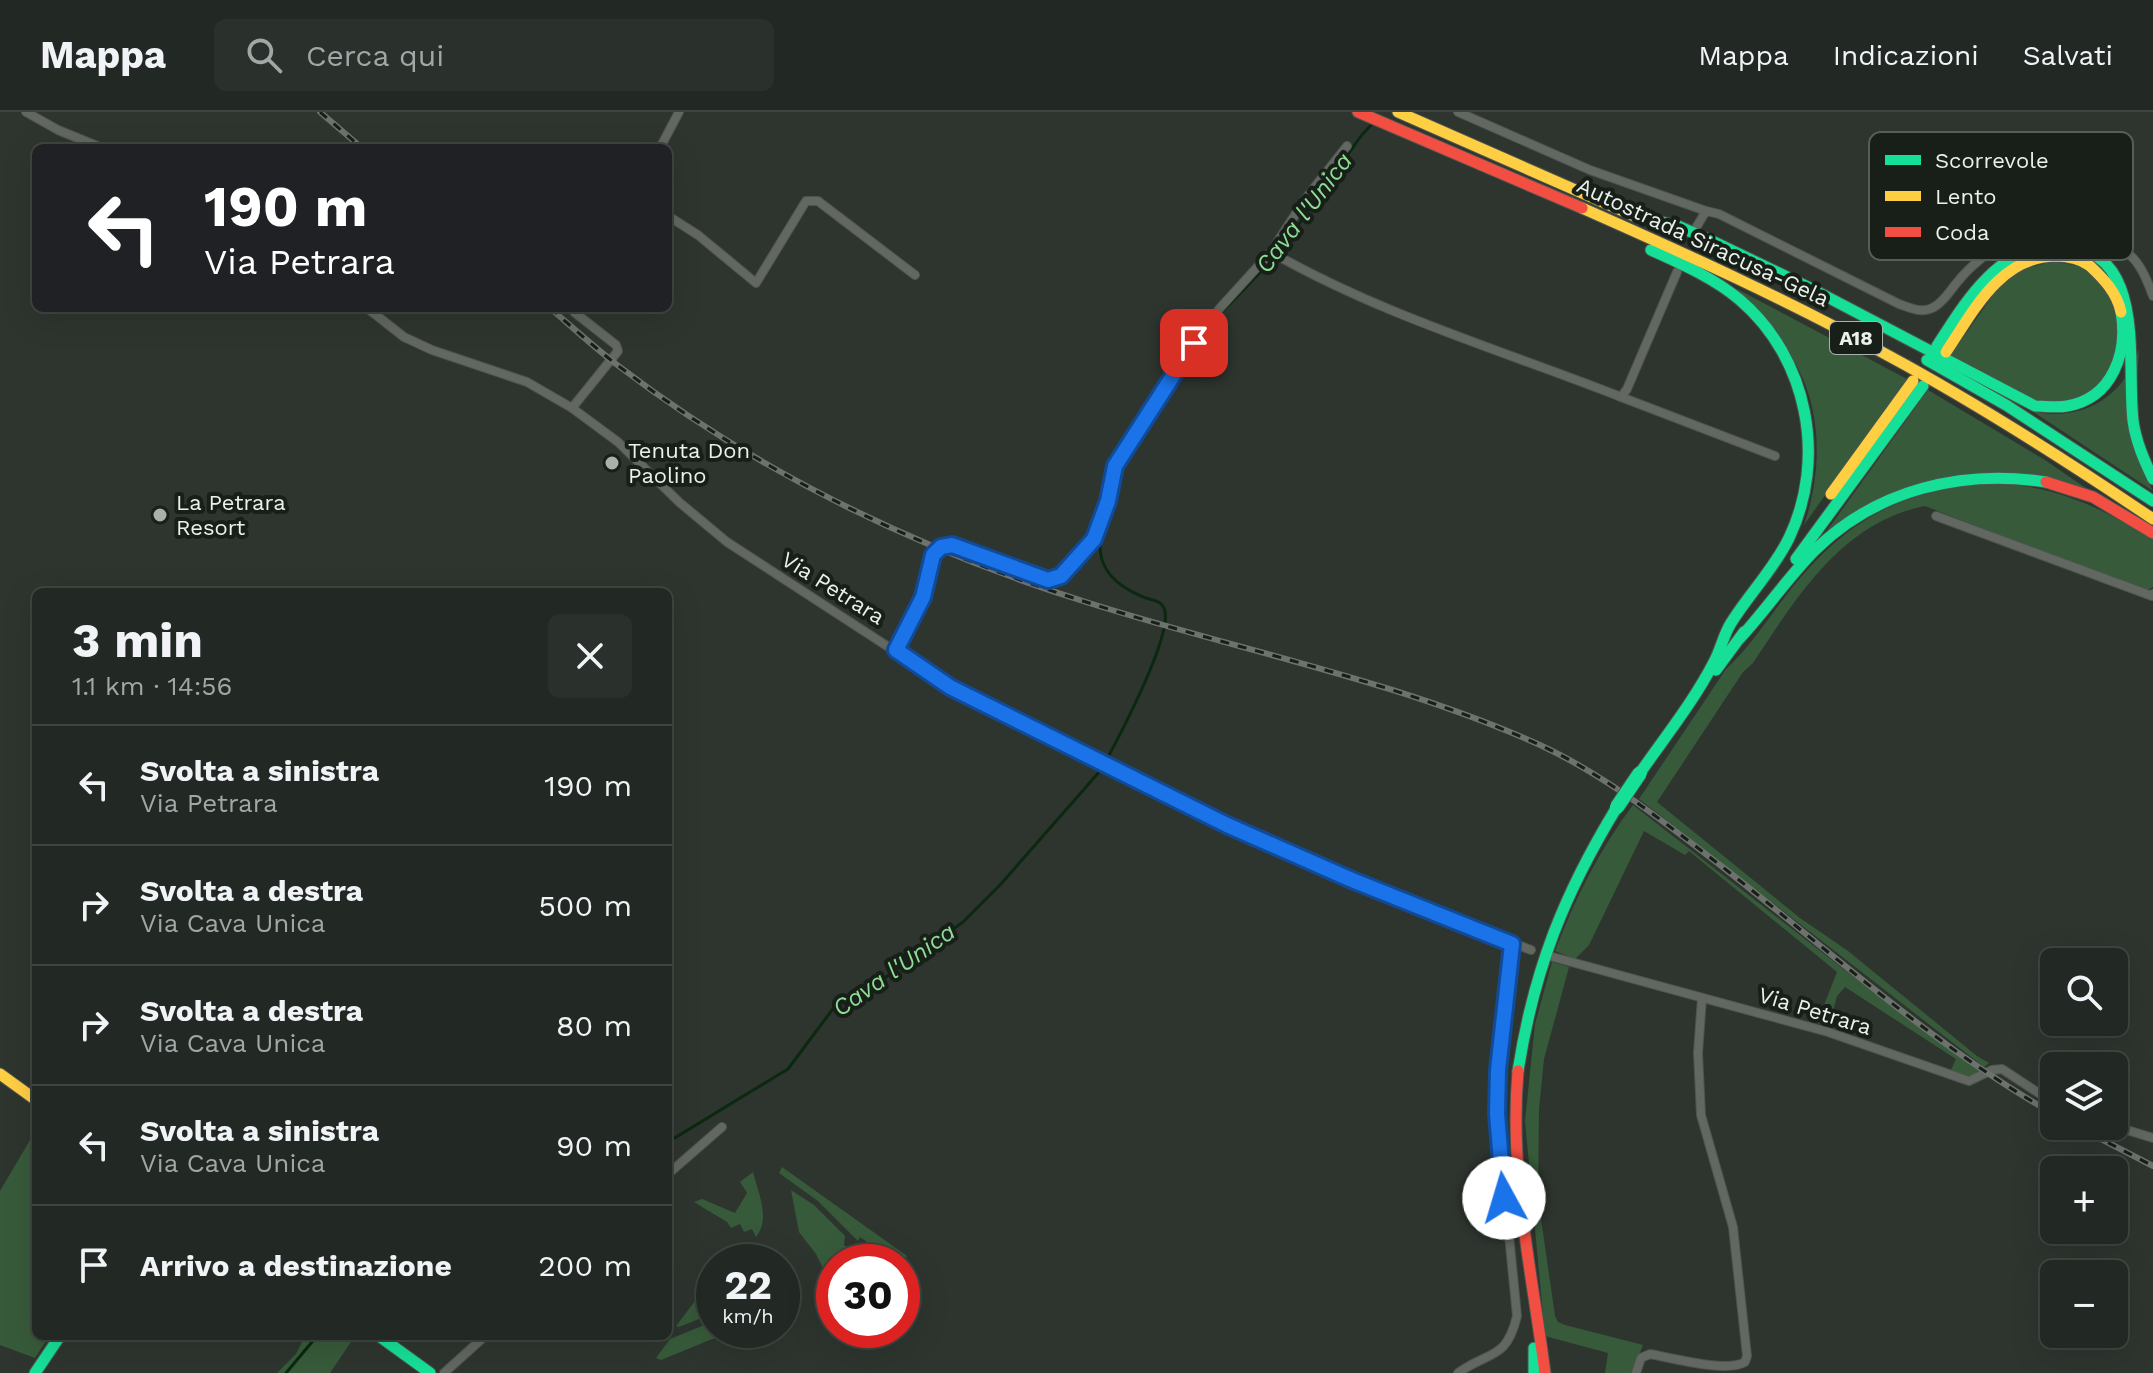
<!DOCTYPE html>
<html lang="it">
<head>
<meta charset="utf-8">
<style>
  body { margin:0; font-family:"Work Sans",sans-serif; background:#2a302b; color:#f1f3f6; height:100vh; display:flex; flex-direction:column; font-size:30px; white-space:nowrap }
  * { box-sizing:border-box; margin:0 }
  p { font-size:26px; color:#a2a6a6 }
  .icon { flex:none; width:44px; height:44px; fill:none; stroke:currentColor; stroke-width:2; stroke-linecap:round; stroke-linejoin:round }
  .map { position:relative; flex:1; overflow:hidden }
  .details { position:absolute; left:32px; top:476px; width:640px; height:752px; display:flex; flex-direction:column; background:#222823; border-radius:12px; box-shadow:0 8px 32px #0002,0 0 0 2px #3f4441 }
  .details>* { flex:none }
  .guide { position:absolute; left:32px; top:32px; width:640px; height:168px; border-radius:12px; box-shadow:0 8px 32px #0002,0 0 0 2px #3f4441; background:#202124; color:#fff; overflow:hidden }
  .controls { position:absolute; left:2040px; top:836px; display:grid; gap:16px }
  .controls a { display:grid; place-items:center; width:88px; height:88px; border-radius:12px; background:#222823; box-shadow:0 8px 32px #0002,0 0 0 2px #3f4441; font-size:40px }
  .speed { position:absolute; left:696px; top:1132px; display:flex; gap:16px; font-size:40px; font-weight:700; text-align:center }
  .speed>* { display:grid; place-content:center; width:104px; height:104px; border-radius:50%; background:#222823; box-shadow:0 8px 32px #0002,0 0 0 2px #3f4441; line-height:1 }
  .speed small { font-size:20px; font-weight:400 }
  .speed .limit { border:12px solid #d22; background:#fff; color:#111 }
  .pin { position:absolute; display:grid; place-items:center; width:68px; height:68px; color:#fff; margin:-34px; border-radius:16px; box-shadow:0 4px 12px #0006 }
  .me { position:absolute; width:88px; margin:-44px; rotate:354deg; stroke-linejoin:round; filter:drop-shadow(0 0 6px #0008) }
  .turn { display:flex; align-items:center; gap:28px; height:168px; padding:0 40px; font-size:36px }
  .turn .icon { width:104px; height:104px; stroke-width:2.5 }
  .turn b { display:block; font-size:56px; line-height:68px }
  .round { display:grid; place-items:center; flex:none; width:84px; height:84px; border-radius:12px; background:#2a302b }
  .summary { display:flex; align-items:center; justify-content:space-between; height:136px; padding:0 40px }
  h1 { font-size:48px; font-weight:700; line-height:60px }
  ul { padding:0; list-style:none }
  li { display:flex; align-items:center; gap:24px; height:120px; padding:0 40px; border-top:2px solid #3f4441 }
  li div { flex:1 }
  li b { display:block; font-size:30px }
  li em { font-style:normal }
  header { display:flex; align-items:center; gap:48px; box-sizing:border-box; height:112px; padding:0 40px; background:#222823; border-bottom:2px solid #3f4441 }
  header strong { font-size:38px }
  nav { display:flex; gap:44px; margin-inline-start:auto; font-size:28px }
  .search { width:560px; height:72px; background:#2a302b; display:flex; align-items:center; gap:20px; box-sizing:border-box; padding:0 28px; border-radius:12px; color:#a2a6a6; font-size:30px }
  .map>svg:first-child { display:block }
  .green { fill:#375b3a }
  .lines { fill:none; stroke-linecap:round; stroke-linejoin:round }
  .stream { stroke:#0b2810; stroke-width:3 }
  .street-casing { stroke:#4d544e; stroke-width:10 }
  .fast-casing { stroke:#4d544e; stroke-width:13 }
  .slow-casing { stroke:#4d544e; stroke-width:13 }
  .jam-casing { stroke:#4d544e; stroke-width:13 }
  .street { stroke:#626762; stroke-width:8 }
  .fast { stroke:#16e098; stroke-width:11 }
  .slow { stroke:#ffcf43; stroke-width:11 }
  .jam { stroke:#f24e42; stroke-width:11 }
  .rail-casing { stroke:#6e726e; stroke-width:6 }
  .rail { stroke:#181e18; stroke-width:3; stroke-dasharray:9; stroke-linecap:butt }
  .fast-bridge-casing { stroke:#4d544e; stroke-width:16; stroke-linecap:butt }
  .fast-bridge { stroke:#16e098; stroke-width:14 }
  .route-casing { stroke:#114b97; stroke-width:20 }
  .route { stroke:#1a73e8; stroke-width:14 }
  .poi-dot { fill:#a8b0a9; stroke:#181e18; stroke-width:3 }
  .labels { text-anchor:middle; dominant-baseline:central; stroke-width:8; stroke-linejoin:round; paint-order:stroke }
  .shield { fill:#181e18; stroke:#aab2ab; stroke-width:2 }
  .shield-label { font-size:20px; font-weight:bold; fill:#e9f2ea }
  .street-label { font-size:22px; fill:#e9f2ea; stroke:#181e18 }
  .poi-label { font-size:22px; fill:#e9f2ea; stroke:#181e18; text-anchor:start }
  .water-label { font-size:24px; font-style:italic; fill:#8dde95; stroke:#181e18 }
  .key { fill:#181e18; stroke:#575e57; stroke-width:2 }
  .key-label { font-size:22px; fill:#e9f2ea }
</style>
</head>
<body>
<header>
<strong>Mappa</strong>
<div class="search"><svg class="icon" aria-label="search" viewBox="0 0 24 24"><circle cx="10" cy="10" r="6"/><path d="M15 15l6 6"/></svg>Cerca qui</div>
<nav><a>Mappa</a><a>Indicazioni</a><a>Salvati</a></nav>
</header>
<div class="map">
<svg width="2153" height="1261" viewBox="0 0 2153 1261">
  <rect width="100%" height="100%" fill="#2e352f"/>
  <g class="green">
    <path d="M2054,149l37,8 39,59 -33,66 -54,10 -93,-48 46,-65 22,-20z"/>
    <path d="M1737,177l170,90 -103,146c17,-50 19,-108 -6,-157 -14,-27 -42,-55 -61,-79z"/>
    <path d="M2139,237l-4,54 7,66 11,22 -121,-80c49,12 93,-14 107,-62z"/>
    <path d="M1928,278l117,70 48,33 -43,-13 -124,3 -105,56z"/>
    <path d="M1995,371c66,4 103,24 158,56v48l-8,4 -220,-85c-83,16 -129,92 -172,157l-10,9 -86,130 143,116 48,33 129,105 12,7 -5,4 -345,-268 87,-130c24,-22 41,-49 61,-75 58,-74 114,-105 208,-111z"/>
    <path d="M1633,693l222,173 128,95 -17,3 -15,-6 5,-11 -111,-72 -8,9 -8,30 -12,-3 20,-51 -148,-121 -4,4 -41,-24 -55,114 -14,14 -20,-8c20,-52 44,-101 78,-146z"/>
    <path d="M1552,850l17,5 -25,92 -5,50 -1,89 17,118 3,6 7,3 78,20 -11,28h-27l3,-20 -63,-17 -20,-215 10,-97z"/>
    <path d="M36,1018v206h13l-14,22 -35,-13v-154z"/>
    <path d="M782,1055l125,89 -5,7 -7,-1 -35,-25 -2,4 -40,-40 -39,-28z"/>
    <path d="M753,1060c5,21 18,46 3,65l-4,-8 -8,3 -4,-8 -9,4 -4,-6 -33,-20 8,-3 33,14 12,-20 -7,-11z"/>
    <path d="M791,1078l23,15 31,31 -1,9 7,5 -8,12h-9v28l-18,-36 -17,-22z"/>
    <path d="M762,1133l15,5 15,36 -10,4v-28h-57z"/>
    <path d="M714,1164v37l-35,14 -3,-1z"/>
    <path d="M714,1209v9h6l2,5 -61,25 -5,-2 14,-19z"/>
    <path d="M305,1224h50l-25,37h-53l19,-19z"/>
  </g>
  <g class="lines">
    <g class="stream">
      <path d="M1177,264l46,-65 54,-56 84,-119 12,-13"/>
      <path d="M1104,412c-12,36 4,58 37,72 10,5 21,3 24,15 6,27 -44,122 -58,148"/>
      <path d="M668,1030l120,-73 47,-63 51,-29 77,-55 37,-37 100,-114"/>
      <path d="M286,1261l31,-37"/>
    </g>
    <defs>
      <g id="street">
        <path d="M26,0l32,18 44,18"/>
        <path d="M1458,0l132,58 116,41"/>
        <path d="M660,36l19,-36"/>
        <path d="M668,104l30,19 58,48 50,-82h12l97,74"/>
        <path d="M1697,114l9,-15 13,3 180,90c12,4 23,10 35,3 11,-6 17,-18 25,-27 9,-11 21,-21 32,-29 40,-30 106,-33 142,7 10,11 15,25 20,38"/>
        <path d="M1271,140c110,63 233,99 350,145l6,-8 50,-117"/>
        <path d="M367,196l37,29 28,13 95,32 45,26 46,34 61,60 48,40 223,145 277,138 125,55 179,70"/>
        <path d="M1621,285l154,59"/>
        <path d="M572,296l46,-57 -2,-6 -42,-33v-4"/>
        <path d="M1936,404l216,80 1,-2"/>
        <path d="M896,538l27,-53 10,-42 8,-8 11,-2 96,35 13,-4 33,-37 14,-38 7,-35 66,-105 39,-53 51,-56 35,-54 41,-52"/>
        <path d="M1553,845l275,75 141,49 23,-11 10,-1 52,34"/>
        <path d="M2114,1014l39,12"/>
        <path d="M668,1062l54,-47"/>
        <path d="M444,1261l41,-37"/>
        <path d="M1458,1261c32,-23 48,-12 59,-57l-20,-202 1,-44 14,-126"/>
        <path d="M1636,1261l5,-15 9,-4c22,4 77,19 95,8l2,-6 -14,-129 -32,-112 -3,-62 4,-55"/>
      </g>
      <g id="fast">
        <path d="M1633,103l45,11 34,15 102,49 221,116c10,0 22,2 32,0 46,-8 61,-54 54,-94"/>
        <path d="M1937,234c28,-43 59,-97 116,-100 96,-4 73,113 80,175 3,21 11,39 20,58"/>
        <path d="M1927,248l79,45 147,96"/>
        <path d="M1796,447l127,-173"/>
        <path d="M1740,526c26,-28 48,-61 75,-88 62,-61 148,-81 231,-68"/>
        <path d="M1716,558l28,-38"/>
        <path d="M1640,661c25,-36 54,-72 74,-111 7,-13 9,-26 17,-39 18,-29 43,-54 58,-85 38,-79 19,-180 -49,-238 -26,-22 -58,-36 -89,-50"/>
        <path d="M1518,959c16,-102 46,-177 99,-264"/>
        <path d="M379,1224l51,37"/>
        <path d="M1534,1236v25"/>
        <path d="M35,1261l25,-37"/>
      </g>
      <g id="slow">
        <path d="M1398,0l241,106"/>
        <path d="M1582,96c104,46 208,93 307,148 91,49 178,105 264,163"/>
        <path d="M1946,240c27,-40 53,-94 108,-96 12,0 26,2 36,10 14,13 27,27 31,46"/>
        <path d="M1831,382l82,-113"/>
        <path d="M0,962l36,26"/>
      </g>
      <g id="jam">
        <path d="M1358,0l224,96"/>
        <path d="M2046,370l47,15 60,36"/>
        <path d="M1518,959c-9,103 14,201 27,302"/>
      </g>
    </defs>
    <use href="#street" class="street-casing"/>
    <use href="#fast" class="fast-casing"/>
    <use href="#slow" class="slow-casing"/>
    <use href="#jam" class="jam-casing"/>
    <use href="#street" class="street"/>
    <use href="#fast" class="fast"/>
    <use href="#slow" class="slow"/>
    <use href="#jam" class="jam"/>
    <defs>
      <g id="rail">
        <path d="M320,0l42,36"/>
        <path d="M550,196c22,19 44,39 66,56 141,108 301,185 470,238 151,48 309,78 454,143 65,30 124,77 180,120 109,85 213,181 334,249"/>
        <path d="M2076,1014l77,40"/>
      </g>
    </defs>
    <use href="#rail" class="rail-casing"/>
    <use href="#rail" class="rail"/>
    <defs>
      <path id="fast-bridge" d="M1617,695l23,-34"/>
    </defs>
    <use href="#fast-bridge" class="fast-bridge-casing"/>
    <use href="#fast-bridge" class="fast-bridge"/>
  </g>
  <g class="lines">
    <defs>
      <path id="route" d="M1194,231l-79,123 -7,35 -14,38 -33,37 -13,4 -96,-35 -11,2 -8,8 -10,42 -27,53 54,37 277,138 125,55 160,64 -14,126 -1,44 7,84"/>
    </defs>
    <use href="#route" class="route-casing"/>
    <use href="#route" class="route"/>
  </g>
  <g class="poi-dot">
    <circle cx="612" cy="351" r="8"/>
    <circle cx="160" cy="403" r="8"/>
  </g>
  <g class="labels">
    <rect class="shield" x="1830" y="210" width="52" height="32" rx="6"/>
    <g class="shield-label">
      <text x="1856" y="226">A18</text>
    </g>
    <g class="street-label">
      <text transform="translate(1703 130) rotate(25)">Autostrada Siracusa-Gela</text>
      <text transform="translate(833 476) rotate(32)">Via Petrara</text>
      <text transform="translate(1815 899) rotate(17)">Via Petrara</text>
    </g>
    <g class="poi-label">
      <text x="628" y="338">Tenuta Don<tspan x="628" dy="25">Paolino</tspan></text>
      <text x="176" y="390">La Petrara<tspan x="176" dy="25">Resort</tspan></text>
    </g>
    <g class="water-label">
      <text transform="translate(1304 101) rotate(-53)">Cava l'Unica</text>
      <text transform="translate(894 858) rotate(-35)">Cava l'Unica</text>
    </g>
  </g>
  <rect x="1869" y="20" width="264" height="128" rx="12" class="key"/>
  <rect x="1885" y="43" width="36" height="10" fill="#16e098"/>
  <rect x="1885" y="79" width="36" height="10" fill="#ffcf43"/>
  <rect x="1885" y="115" width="36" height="10" fill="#f24e42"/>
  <g class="key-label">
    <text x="1935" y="56">Scorrevole</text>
    <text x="1935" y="92">Lento</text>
    <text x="1935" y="128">Coda</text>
  </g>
</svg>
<div class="controls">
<a><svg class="icon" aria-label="search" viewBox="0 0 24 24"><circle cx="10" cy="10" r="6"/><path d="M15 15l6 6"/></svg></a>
<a><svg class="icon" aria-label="layers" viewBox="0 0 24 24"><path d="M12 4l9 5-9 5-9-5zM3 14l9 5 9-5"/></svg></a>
<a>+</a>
<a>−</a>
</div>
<div class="speed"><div>22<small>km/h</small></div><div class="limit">30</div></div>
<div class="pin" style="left:1194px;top:231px;background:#d93025"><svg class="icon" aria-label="arrive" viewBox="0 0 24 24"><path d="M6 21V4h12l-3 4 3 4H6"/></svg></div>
<svg class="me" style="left:1504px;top:1086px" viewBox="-20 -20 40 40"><circle r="19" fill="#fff"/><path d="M0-13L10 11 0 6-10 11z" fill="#1a73e8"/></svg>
<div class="guide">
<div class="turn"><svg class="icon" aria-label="left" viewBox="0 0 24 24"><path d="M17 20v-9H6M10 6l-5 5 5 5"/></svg><div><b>190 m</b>Via Petrara</div></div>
</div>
<section class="details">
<div class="summary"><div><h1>3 min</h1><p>1.1 km · 14:56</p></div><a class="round"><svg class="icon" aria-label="close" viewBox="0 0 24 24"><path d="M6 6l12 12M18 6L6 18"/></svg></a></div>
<ul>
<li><svg class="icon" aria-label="left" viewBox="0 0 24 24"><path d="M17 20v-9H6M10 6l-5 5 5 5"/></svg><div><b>Svolta a sinistra</b><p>Via Petrara</p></div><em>190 m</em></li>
<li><svg class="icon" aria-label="right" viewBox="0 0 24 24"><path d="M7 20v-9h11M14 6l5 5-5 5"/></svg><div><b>Svolta a destra</b><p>Via Cava Unica</p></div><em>500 m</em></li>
<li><svg class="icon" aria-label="right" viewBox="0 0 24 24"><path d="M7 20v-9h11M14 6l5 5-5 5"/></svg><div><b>Svolta a destra</b><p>Via Cava Unica</p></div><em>80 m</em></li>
<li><svg class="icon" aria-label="left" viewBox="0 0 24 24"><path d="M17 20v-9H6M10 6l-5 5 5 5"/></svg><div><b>Svolta a sinistra</b><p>Via Cava Unica</p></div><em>90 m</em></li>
<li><svg class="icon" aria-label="arrive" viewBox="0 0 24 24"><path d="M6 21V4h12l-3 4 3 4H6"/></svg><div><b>Arrivo a destinazione</b></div><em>200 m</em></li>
</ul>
</section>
</div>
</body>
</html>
